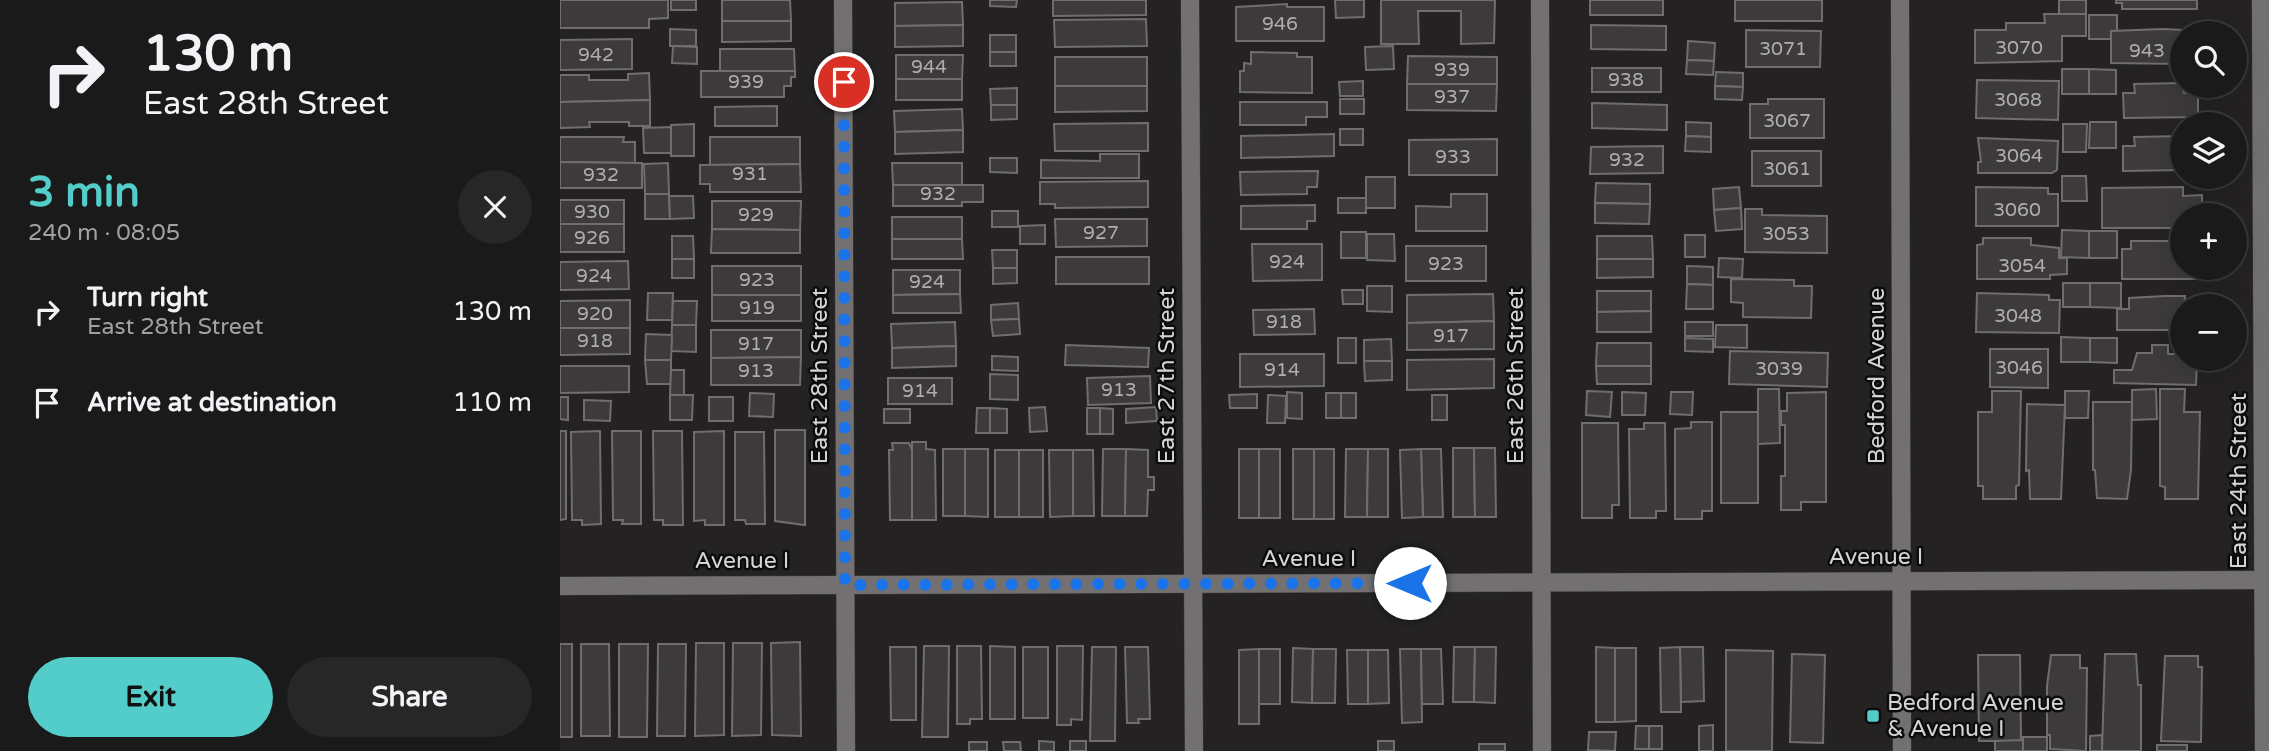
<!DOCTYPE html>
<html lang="en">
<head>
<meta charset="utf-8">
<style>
  body { margin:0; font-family:"Varela Round",sans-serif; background:#282727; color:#f1f3f6; height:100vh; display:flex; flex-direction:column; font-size:26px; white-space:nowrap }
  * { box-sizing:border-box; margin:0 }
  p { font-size:23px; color:#a0a1a2 }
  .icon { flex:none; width:38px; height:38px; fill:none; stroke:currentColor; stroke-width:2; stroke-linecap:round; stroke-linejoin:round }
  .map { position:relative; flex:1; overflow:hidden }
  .sheet { display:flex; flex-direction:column; background:#1b1a1a; width:560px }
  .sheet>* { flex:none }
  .hud { background:#1b1a1a; color:#f1f3f6; overflow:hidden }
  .tools { position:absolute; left:1610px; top:21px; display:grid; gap:14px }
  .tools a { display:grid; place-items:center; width:77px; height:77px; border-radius:50%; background:#1b1a1a; box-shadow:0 7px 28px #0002,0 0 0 2px #393839; font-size:35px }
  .pin { position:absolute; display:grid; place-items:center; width:60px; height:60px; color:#fff; margin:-30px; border:4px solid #fff; border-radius:50%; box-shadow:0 2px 7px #0007 }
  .me { position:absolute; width:77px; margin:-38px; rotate:270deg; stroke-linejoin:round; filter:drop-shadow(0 0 5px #0008) }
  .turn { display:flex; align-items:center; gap:24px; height:147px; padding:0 28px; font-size:32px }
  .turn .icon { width:91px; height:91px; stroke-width:2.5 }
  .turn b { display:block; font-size:49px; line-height:60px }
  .round { display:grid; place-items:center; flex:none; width:74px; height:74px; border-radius:37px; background:#282727 }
  .overview { display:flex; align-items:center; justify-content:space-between; height:119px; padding:0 28px }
  h1 { font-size:42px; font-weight:700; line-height:52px; color:#53cdc9 }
  .button { display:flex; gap:14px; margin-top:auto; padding:14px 28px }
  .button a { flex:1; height:80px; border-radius:42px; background:#53cdc9; color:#111; font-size:28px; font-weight:700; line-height:80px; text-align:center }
  .button a+a { background:#282727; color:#f1f3f6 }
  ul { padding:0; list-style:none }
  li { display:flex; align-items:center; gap:21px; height:91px; padding:0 28px }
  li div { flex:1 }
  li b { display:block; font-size:26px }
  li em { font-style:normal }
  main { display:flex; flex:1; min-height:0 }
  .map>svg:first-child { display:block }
  .building { fill:#3d3a3c; stroke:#706d6f; stroke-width:2 }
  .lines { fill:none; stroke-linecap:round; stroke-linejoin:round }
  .street-casing { stroke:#423f40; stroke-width:19 }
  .secondary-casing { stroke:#423f40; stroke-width:19 }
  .street { stroke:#737071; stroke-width:18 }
  .secondary { stroke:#737071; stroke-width:18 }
  .route { stroke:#1a73e8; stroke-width:12; stroke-dasharray:0 21.6 }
  .poi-dot { fill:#53cdc9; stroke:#0d0c0c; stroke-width:2.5 }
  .labels { text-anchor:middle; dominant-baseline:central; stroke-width:5; stroke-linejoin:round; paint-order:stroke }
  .number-label { font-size:19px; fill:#afadae }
  .street-label { font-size:23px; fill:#d5d3d4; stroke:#0d0c0c }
  .poi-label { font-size:23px; fill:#d5d3d4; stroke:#0d0c0c; text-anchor:start }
</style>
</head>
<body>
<main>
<section class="sheet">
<div class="hud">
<div class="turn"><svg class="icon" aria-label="right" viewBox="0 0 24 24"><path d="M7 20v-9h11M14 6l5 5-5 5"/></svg><div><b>130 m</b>East 28th Street</div></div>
</div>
<div class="overview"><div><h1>3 min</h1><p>240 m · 08:05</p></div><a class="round"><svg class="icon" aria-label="close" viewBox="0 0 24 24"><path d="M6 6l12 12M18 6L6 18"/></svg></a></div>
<ul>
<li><svg class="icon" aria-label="right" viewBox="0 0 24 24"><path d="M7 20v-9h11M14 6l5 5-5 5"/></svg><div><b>Turn right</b><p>East 28th Street</p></div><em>130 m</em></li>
<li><svg class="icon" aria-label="arrive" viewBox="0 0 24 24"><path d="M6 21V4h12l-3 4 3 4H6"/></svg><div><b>Arrive at destination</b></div><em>110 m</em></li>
</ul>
<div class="button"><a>Exit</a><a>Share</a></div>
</section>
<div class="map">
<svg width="1709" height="751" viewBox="0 0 1709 751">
  <rect width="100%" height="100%" fill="#242223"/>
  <g class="building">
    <path d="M0,0h108v18l-19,1v9h-89z"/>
    <rect x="111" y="0" width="25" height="10"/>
    <path d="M162,0h68l1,21h-69z"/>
    <path d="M430,0h27l-1,7 -26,-1z"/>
    <path d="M493,0h93v15l-93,1z"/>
    <path d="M775,0h29v17l-28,1z"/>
    <path d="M821,0h114l-1,43 -33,1v-33h-43l1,33h-38z"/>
    <rect x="1030" y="0" width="73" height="15"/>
    <rect x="1175" y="0" width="87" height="21"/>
    <rect x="1499" y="0" width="27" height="14"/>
    <path d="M1556,0h81v9h-75v-6h-6z"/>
    <path d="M402,2l1,23 -68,1v-23z"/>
    <path d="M727,4v3h37v34h-88v-34z"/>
    <path d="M1484,14h42v22h-24v25l-87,2v-33h31v-7h39z"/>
    <path d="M1529,15h28v16h-6v8h-22z"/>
    <path d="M586,19l1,27 -92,1 -1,-27z"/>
    <path d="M162,21h69v20l-69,1z"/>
    <path d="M403,25v21l-68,1v-21z"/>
    <path d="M1031,25l75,1v24l-75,-1z"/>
    <path d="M110,29l26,1v16h-26z"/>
    <path d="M1603,29l21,1 -2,34 -71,-1v-32z"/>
    <path d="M1186,30l75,1 -1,36h-74z"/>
    <rect x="430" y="35" width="26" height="17"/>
    <path d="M72,39v30l-72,1v-30z"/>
    <path d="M1128,41l27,2 -1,18 -27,-1z"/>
    <path d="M113,46l24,1v17l-25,-1z"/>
    <path d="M833,46l1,23 -28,1 -1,-23z"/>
    <path d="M160,49h74l1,22h-75z"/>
    <rect x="430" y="52" width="26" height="14"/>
    <path d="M691,52l46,1v4h15v36l-72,-1v-21h4v-8l7,1z"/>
    <path d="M336,55h67l-1,24h-66z"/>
    <path d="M848,56l89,1v27h-90z"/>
    <rect x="495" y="57" width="92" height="29"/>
    <path d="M1127,60l27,1 -1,14 -27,-1z"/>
    <rect x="1032" y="68" width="69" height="24"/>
    <rect x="1502" y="69" width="27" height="25"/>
    <path d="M1529,69l27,1v24h-27z"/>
    <path d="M141,71h94v6h-4v9h-7v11h-83z"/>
    <path d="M1156,72l27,1v14l-28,-1z"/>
    <path d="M89,73l1,27 -90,2v-27h29v5h39v-6z"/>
    <rect x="336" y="79" width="66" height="21"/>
    <path d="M1417,80l82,1 -1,39 -82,-2z"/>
    <path d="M803,81v15h-23l-1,-14z"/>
    <path d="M1622,83l2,10 14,-1v25l-74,1 -1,-25h12l-1,-9z"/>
    <path d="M847,84h90l-1,27 -89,-1z"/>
    <path d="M495,86h92v25l-92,1z"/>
    <path d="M1155,86l28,1 -1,13 -27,-1z"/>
    <path d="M457,88v17h-26l-1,-16z"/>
    <rect x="780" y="99" width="24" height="15"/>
    <path d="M1208,99h56v39h-74v-34h18z"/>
    <path d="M90,100v26h-21v-4h-40l1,5 -30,1v-26z"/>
    <path d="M680,102h87v15h-21v8h-66z"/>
    <path d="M1032,103l75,2v25l-75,-2z"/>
    <path d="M431,105h26v14l-26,1z"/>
    <path d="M217,106v20h-62v-19z"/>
    <path d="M402,109l1,21 -68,2 -1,-21z"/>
    <path d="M1126,122l25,1v14l-25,-1z"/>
    <path d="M1530,122h26v26h-27z"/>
    <path d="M588,123v28h-93l-1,-27z"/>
    <path d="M134,124v32h-23v-31z"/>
    <path d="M1503,124h24l-1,28h-23z"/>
    <path d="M111,127v26h-27l-1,-25z"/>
    <rect x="780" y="129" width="23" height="16"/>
    <path d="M403,130v22l-68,2v-22z"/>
    <path d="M774,134v22l-93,2v-22z"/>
    <path d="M1126,136l25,1v15l-26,-1z"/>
    <path d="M1622,136v34l-59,1v-25h12l-1,-9z"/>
    <path d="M0,137h64l-1,5h12v21l-75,-1z"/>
    <path d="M150,137h90v27l-90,1z"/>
    <path d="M1418,138l80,3 -1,29 -5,3h-74v-11h3z"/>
    <path d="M937,139v36h-88v-35z"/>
    <path d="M1103,146v27l-73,1 1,-27z"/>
    <rect x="1192" y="151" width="69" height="35"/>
    <path d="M540,154h39v24h-98v-18l59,1z"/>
    <path d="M430,158h27v15l-27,-1z"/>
    <path d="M0,162l82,1v25h-82z"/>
    <path d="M108,163l1,31h-24l-1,-30z"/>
    <path d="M332,163h70v22h-69z"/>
    <path d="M240,164l1,28h-91v-8h-10v-19z"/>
    <path d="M758,171l-1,16h-10v7l-66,1 -1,-23z"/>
    <path d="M1502,176h24l1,25h-25z"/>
    <rect x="806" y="177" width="29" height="31"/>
    <path d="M588,181v26l-93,1v-4h-15v-22z"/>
    <path d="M1036,183l54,1v20l-55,-1z"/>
    <path d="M333,185h90v17h-21v4h-69z"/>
    <path d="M1179,187l2,21 -27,2 -1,-21z"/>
    <path d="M1416,187l72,1v6h10v32h-82z"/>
    <path d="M1623,187v9l19,-1v20h-20v13h-80v-40z"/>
    <path d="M85,194h24l1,25h-25z"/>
    <path d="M891,194h36v37h-71v-25l35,1z"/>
    <path d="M109,196h24l1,22 -24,1z"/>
    <rect x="778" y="198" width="28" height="15"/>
    <rect x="0" y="200" width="64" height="24"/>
    <path d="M152,201h89l-1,29 -88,-1z"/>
    <path d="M1035,203l55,1 -1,20 -54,-1z"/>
    <path d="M755,205v16h-8v8h-66v-23z"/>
    <path d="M1181,208l1,21 -26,2 -2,-21z"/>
    <path d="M1185,209h17v6l65,1v37l-82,-1z"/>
    <rect x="432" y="211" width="26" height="16"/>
    <rect x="332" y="217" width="70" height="22"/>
    <path d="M495,219h92v27l-91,1z"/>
    <rect x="0" y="224" width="64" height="28"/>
    <path d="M485,225v19h-25v-18z"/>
    <path d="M152,229l88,1v23h-89z"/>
    <path d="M1502,230l27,1v27l-28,-1z"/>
    <rect x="1529" y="231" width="28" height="27"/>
    <rect x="781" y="232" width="25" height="26"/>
    <path d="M807,234h27l1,27 -28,-1z"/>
    <rect x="1125" y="235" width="20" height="22"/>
    <path d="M112,236h21l1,23h-22z"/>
    <path d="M1037,236h55l1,23h-56z"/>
    <path d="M1423,238h48v7l28,3v10h8v16l-17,1v4h-73v-34l6,-1z"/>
    <path d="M332,239h70l1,20h-71z"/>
    <path d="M1571,241h45v7h6v20h20v11h-80v-30h9z"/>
    <path d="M692,244h70v36l-69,1z"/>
    <rect x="846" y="246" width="80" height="35"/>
    <path d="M432,250h25v18h-24z"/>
    <rect x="496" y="257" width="93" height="27"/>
    <path d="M1159,258l24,1 -1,19 -24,-1z"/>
    <rect x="112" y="259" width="22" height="19"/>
    <path d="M1037,259h56v18l-56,1z"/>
    <path d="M68,261l1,28 -69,1v-28z"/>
    <rect x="152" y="266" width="89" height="29"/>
    <path d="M1127,266l26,1v18l-26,-1z"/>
    <path d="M433,268h24v15l-24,1z"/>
    <path d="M333,270h67v24l-67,1z"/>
    <path d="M1171,279l63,1v6h18l-1,32 -68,-1v-14l-12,-1z"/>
    <rect x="1503" y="283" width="27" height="24"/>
    <path d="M1530,283h31v25l-31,-1z"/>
    <path d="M1127,284l26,1v24h-27z"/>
    <path d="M807,286h25v26l-25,-1z"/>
    <path d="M782,290h21v14h-20z"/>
    <path d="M1037,291h54v20l-54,1z"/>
    <path d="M88,293h25l-1,27h-25z"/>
    <path d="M1417,293l72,2v5h11l-1,33 -83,-1z"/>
    <path d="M400,294l1,19h-68v-18z"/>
    <path d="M933,294l1,27 -87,2v-28z"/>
    <rect x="152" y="295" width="89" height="26"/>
    <path d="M1605,296h20l-3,34h-65v-21h12v-11z"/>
    <path d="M70,300v28h-70v-27z"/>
    <path d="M113,301h24l-1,24h-24z"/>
    <path d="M458,303l1,16 -28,1v-15z"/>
    <path d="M754,309l1,25 -61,1 -1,-25z"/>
    <path d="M1091,311v21h-54v-20z"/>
    <path d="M459,319l1,15 -27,2 -2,-16z"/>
    <path d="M934,321v28l-87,1v-27z"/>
    <path d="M395,322l1,24 -64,2 -1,-24z"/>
    <rect x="1125" y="322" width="28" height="14"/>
    <path d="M112,325h24v27l-25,-1z"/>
    <path d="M1156,325h31v23l-32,-1z"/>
    <path d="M0,328h70v26l-70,1z"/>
    <path d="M151,330h90v27l-90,1z"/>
    <path d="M86,334l26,1 -1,25h-26z"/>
    <path d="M1501,337l29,1v24h-29z"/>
    <rect x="778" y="338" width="18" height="25"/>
    <path d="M1125,338l28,1v13l-28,-1z"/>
    <path d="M1530,338h27v25l-27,-1z"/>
    <path d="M831,339l1,22h-28v-21z"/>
    <path d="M1037,343h54v23h-55z"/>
    <path d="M506,345l83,3 -1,19 -83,-2z"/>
    <path d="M1592,345h16v9h14v5h15l-1,26 -82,-2v-13h18l5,-17h15z"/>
    <path d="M396,346v20l-64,2v-20z"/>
    <path d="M1430,349h58v39l-58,-1z"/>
    <path d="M1170,351l98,2 -1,34 -98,-3z"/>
    <path d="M680,354h84v32l-84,1z"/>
    <path d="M432,356l26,1v14l-26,-1z"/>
    <path d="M241,357l-1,28h-89v-27z"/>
    <path d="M934,359v29l-87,2v-30z"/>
    <path d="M85,360h26v24h-24z"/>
    <path d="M804,361h28v19l-27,1z"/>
    <path d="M0,366h69v26l-69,1z"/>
    <path d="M1036,366h55v18h-54z"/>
    <path d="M111,370h13v25h-14z"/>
    <path d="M430,374l28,1v25l-28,-1z"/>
    <path d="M590,376l1,27 -63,2 -1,-27z"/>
    <rect x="328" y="378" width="64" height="26"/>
    <path d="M1198,389h21l1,54 -22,1z"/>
    <path d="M1596,389l1,30 -25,1v-30z"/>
    <path d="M1600,389h25l-1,23h16l-2,87h-33v-12l-5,-1z"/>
    <path d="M1027,391l25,1 -2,25 -24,-2z"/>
    <path d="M1432,391h29l-2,94 -3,1v13h-33v-13h-5v-74h14z"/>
    <path d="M1505,391h24l-1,27h-23z"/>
    <path d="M727,392l15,1v26l-15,-1z"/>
    <path d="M1062,392l24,1 -1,22h-23z"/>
    <path d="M1111,392h22l-1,23 -22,-1z"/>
    <path d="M1266,392v110h-25v8h-20v-34h4v-51h-4v-14h6v-18z"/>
    <path d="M190,393l24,1 -1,23 -24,-1z"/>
    <rect x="766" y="393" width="15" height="25"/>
    <rect x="781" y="393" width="15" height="25"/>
    <path d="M697,394v14h-27l-1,-13z"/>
    <path d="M110,395h23l-1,25h-22z"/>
    <path d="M708,395l18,1 -1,27h-18z"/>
    <rect x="872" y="395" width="15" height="25"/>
    <path d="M0,397h8v23l-8,-1z"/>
    <rect x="149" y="397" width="24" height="24"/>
    <path d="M24,400l27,1 -1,20 -26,-1z"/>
    <path d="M1533,402h39l-1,68 -4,29 -30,-1 -2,-28h-2z"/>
    <path d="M1467,404l38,1 -4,94h-31l-1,-29 -3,1z"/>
    <path d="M485,407l2,24 -17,1 -1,-24z"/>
    <path d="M596,407l1,14 -31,2v-14z"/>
    <path d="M417,408h13v25h-14z"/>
    <path d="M430,408l17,1v24h-17z"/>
    <rect x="527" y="408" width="13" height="26"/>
    <path d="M540,408l13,1v25h-13z"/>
    <rect x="324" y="409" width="26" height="14"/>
    <rect x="1161" y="412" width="37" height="91"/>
    <path d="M1131,422h21v89h-10v8h-27v-90l16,-1z"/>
    <path d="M1022,423h36l1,82h-7v13h-30z"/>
    <path d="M1084,423h21l1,88h-10v7h-26l-1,-89h15z"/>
    <path d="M215,430h30v95l-30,-4z"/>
    <path d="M0,431h6v88l-6,1z"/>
    <path d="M40,431l1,93 -19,1v-5h-10l-1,-88z"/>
    <path d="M52,431h29v93h-19l1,-4h-10z"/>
    <path d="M93,431h29l1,94h-20v-5h-9z"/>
    <path d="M164,431v94h-19v-5l-11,1v-89z"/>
    <path d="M175,432h29l1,92h-19l-1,-4h-10z"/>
    <path d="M352,442h14v7l9,1 1,70h-24z"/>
    <path d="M332,443h17l3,7v70h-22l-1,-70h4z"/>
    <path d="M893,448h21l1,69h-22z"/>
    <path d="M914,448h21l1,69h-21z"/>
    <rect x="383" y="449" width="22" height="67"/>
    <path d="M405,449h23v68l-23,-1z"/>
    <path d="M543,449h23l-1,67h-23z"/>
    <path d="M566,449l22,1v27h6v13h-6l-1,26h-22z"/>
    <rect x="679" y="449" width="20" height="69"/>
    <rect x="699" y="449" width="21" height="69"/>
    <rect x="733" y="449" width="21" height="70"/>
    <rect x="754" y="449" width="20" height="70"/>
    <path d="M786,449h22l-1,68h-22z"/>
    <path d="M808,449h20v68h-21z"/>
    <path d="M861,449h20l2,68h-20z"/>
    <path d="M861,449l2,68 -21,1 -2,-68z"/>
    <rect x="435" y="450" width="24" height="67"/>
    <rect x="459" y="450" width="24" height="67"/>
    <path d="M489,450h24v66l-23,1z"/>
    <path d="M513,450h20l1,66h-21z"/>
    <path d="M240,642l1,94 -29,-1 -1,-92z"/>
    <path d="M136,643h28v92l-29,1z"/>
    <path d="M173,643h29l-1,92 -29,1z"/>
    <rect x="0" y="644" width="12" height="93"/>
    <path d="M21,644h28l1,92h-29z"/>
    <path d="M59,644h29l-1,93h-28z"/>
    <path d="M98,644h28l-1,92h-28z"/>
    <path d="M364,646h25l-1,91h-26z"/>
    <path d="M397,646h24l1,73h-12v5h-13z"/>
    <path d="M430,646l25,1v72h-25z"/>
    <path d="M497,646h26l-1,74 -11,-1v6h-14z"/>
    <path d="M330,647h26v73h-25z"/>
    <rect x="463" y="647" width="25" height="71"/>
    <path d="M532,647h24l-1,94h-25z"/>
    <path d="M565,647h23l2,72h-12l1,4h-12z"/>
    <path d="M894,647h21l-1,55h-21z"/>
    <path d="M915,647h21l-1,56 -21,-1z"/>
    <path d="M1036,647l19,1v74h-19z"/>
    <path d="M1120,647h23l1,54 -23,1z"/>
    <path d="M1120,647l1,65h-20l-1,-64z"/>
    <path d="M733,648l20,1 -1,54 -20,-1z"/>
    <path d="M1055,648h21v73l-21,1z"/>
    <rect x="699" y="649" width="21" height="55"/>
    <path d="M699,649v75h-20v-74z"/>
    <path d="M753,649h23l-1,54h-23z"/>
    <path d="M840,649h21l1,73 -20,1z"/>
    <path d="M861,649h20l2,55h-21z"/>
    <path d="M787,650h21v54h-20z"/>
    <path d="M808,650h20l1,53 -21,1z"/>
    <path d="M1166,650l47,1 -1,100h-46z"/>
    <path d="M1232,654l33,1 -2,88 -33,-1z"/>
    <path d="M1545,654h31l2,31h3v66h-39z"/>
    <path d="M1418,655h42l1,86h-42z"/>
    <path d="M1491,655h29v13h7l-1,83 -36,-2v-14h-3v-49z"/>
    <path d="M1605,656h33v11h4l-1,75 -40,-1z"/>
    <path d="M1153,725v26h-14v-25z"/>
    <path d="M1076,726h13v23h-14z"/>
    <rect x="1089" y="726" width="13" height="23"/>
    <path d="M1029,732h27l-1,19 -27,-1z"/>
    <path d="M1542,735v16h-12v-15z"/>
    <rect x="1463" y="737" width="24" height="14"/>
    <path d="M1463,740v11h-28v-10z"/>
    <path d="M479,741l15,1v9h-15z"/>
    <rect x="510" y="741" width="16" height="10"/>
    <rect x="818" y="741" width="16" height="10"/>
    <rect x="409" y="742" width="18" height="9"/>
    <path d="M443,742h17l1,9h-17z"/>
    <rect x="919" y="744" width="26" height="7"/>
    <rect x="1597" y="745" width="30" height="6"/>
  </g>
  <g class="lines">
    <defs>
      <g id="street">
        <path d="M283,0l3,751"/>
        <path d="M630,0l4,751"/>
        <path d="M980,0l2,751"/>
        <path d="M1701,0l3,751"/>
        <path d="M0,586l1709,-6"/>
      </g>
      <path id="secondary" d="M1340,0l2,751"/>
    </defs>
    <use href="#street" class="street-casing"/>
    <use href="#secondary" class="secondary-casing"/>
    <use href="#street" class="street"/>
    <use href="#secondary" class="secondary"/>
  </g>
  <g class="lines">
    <path class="route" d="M284,82l1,503 565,-2"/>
  </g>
  <rect class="poi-dot" x="1306" y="709" width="14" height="14" rx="3.5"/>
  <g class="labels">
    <g class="number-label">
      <text x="720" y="24">946</text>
      <text x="1459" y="48">3070</text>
      <text x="1223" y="49">3071</text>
      <text x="1587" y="51">943</text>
      <text x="36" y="55">942</text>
      <text x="369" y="67">944</text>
      <text x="892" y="70">939</text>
      <text x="1066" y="80">938</text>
      <text x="186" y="82">939</text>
      <text x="892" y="97">937</text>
      <text x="1458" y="100">3068</text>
      <text x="1227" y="121">3067</text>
      <text x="1459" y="156">3064</text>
      <text x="893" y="157">933</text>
      <text x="1067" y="160">932</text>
      <text x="1227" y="169">3061</text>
      <text x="190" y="174">931</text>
      <text x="41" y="175">932</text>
      <text x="378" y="194">932</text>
      <text x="1457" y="210">3060</text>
      <text x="32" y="212">930</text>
      <text x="196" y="215">929</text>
      <text x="541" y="233">927</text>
      <text x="1226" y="234">3053</text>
      <text x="32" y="238">926</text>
      <text x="727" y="262">924</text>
      <text x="886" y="264">923</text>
      <text x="1462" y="266">3054</text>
      <text x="34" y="276">924</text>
      <text x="197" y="280">923</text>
      <text x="367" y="282">924</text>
      <text x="197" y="308">919</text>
      <text x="35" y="314">920</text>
      <text x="1458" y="316">3048</text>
      <text x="724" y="322">918</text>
      <text x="891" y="336">917</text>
      <text x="35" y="341">918</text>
      <text x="196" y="344">917</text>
      <text x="1459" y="368">3046</text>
      <text x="1219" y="369">3039</text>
      <text x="722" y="370">914</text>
      <text x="196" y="371">913</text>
      <text x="559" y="390">913</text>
      <text x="360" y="391">914</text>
    </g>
    <g class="street-label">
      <text transform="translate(260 376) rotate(-90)">East 28th Street</text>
      <text transform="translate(607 376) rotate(-90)">East 27th Street</text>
      <text transform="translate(956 376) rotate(-90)">East 26th Street</text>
      <text transform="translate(1317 376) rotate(-90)">Bedford Avenue</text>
      <text transform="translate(1679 481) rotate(-90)">East 24th Street</text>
      <text x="1316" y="557">Avenue I</text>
      <text x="749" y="559">Avenue I</text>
      <text x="182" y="561">Avenue I</text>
    </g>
    <g class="poi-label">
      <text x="1327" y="703">Bedford Avenue<tspan x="1327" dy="26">&amp; Avenue I</tspan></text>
    </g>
  </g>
</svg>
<div class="tools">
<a><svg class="icon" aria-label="search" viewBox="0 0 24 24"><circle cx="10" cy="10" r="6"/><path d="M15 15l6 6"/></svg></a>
<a><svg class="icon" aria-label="layers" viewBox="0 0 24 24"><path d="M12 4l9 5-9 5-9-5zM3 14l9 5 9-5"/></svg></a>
<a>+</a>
<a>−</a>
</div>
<div class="pin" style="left:284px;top:82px;background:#d93025"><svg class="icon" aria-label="arrive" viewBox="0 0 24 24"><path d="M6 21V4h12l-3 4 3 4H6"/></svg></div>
<svg class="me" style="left:850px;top:583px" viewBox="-20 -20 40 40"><circle r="19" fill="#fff"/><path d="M0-13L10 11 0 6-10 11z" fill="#1a73e8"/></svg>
</div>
</main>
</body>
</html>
